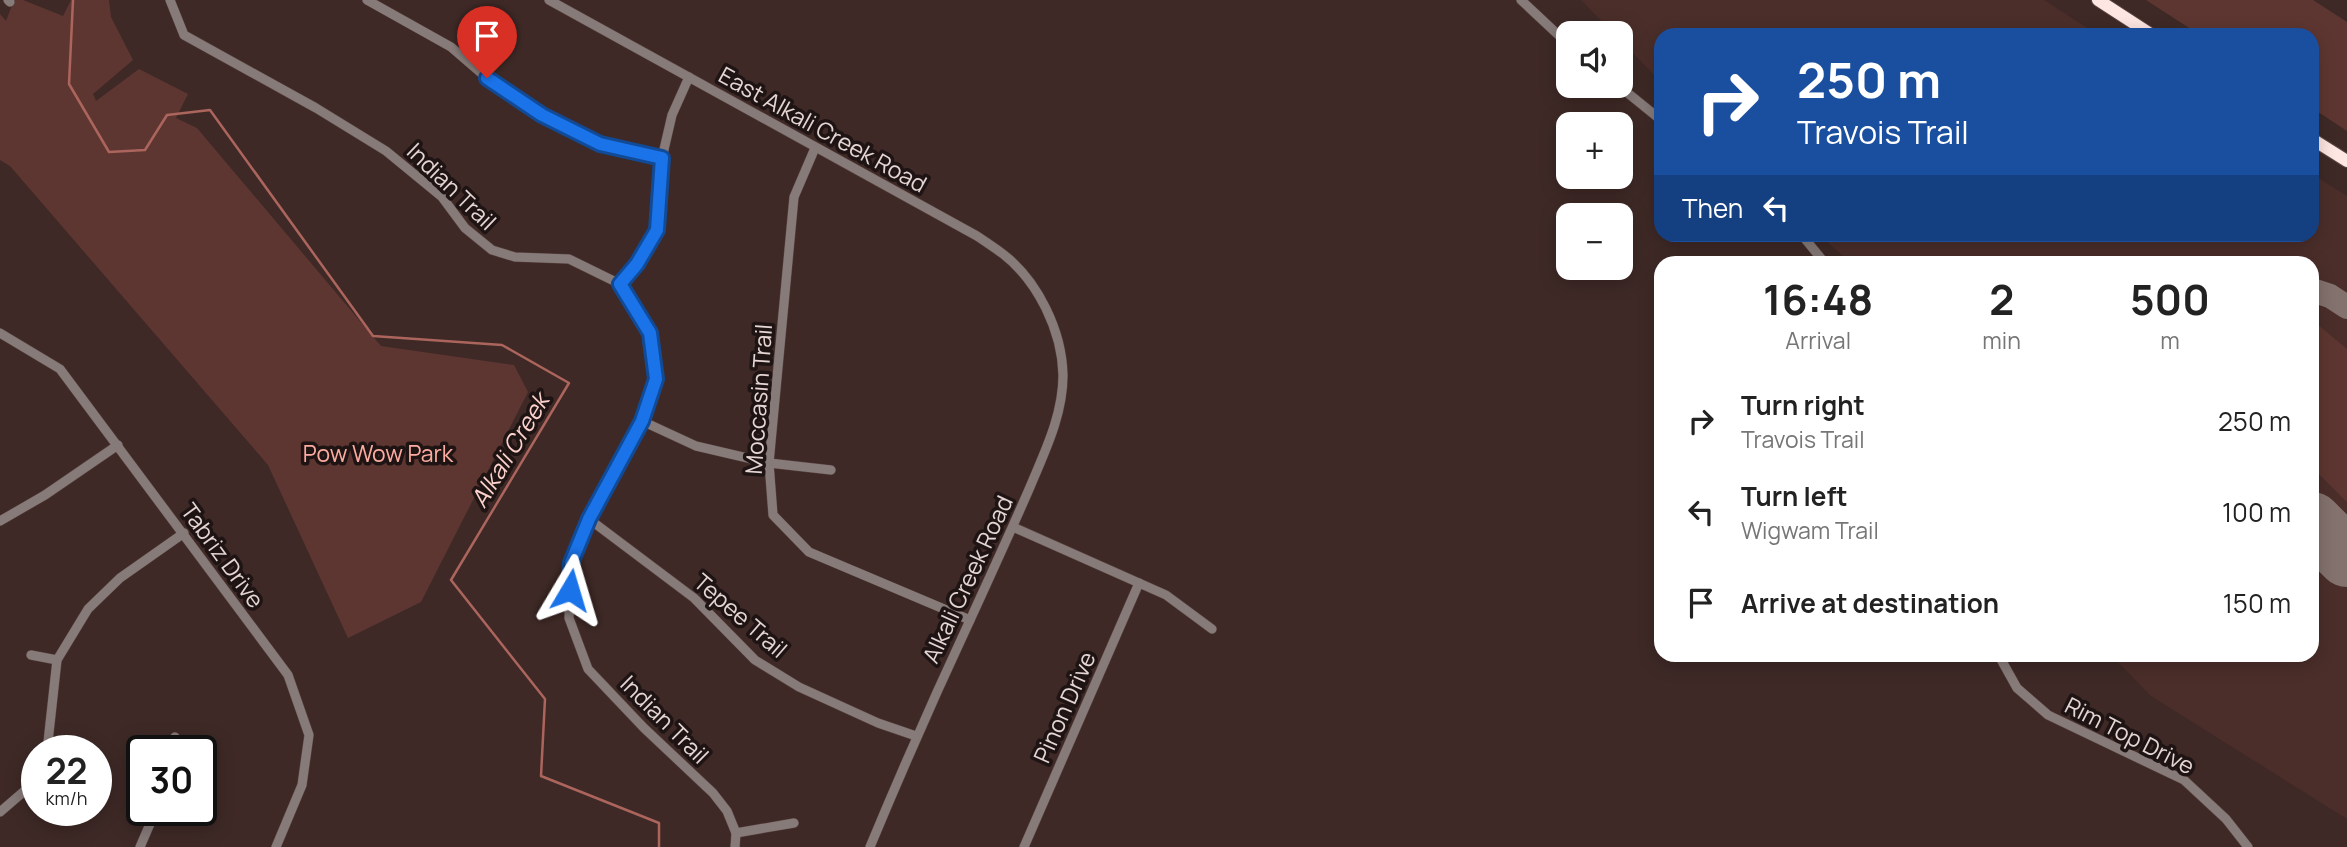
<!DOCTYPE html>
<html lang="en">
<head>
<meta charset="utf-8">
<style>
  body { margin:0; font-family:Manrope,sans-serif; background:#f2f2f2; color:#222; height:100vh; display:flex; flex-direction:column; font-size:26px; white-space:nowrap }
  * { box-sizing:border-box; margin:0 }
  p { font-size:23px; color:#767676 }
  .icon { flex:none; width:38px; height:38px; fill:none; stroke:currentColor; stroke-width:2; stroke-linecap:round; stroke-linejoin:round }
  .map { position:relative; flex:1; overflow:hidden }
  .sheet { position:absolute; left:1654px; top:256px; width:665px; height:406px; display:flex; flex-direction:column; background:#fff; border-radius:21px; box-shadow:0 4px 18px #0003 }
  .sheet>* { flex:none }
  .hud { position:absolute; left:1654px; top:28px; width:665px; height:214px; border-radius:21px; box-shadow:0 4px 18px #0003; background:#1a4fa0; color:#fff; overflow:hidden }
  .fabs { position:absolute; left:1556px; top:21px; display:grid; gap:14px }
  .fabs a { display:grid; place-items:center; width:77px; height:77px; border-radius:14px; background:#fff; box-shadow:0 4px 18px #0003; font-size:35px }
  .speed { position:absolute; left:21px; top:735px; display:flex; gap:14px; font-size:35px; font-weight:700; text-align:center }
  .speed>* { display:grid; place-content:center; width:91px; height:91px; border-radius:50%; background:#fff; box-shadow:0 4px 18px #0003; line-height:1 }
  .speed small { font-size:18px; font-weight:400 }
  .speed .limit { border:4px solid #111; border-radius:10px; background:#fff; color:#111 }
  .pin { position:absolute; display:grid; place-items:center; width:60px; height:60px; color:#fff; margin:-72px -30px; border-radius:50% 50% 50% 0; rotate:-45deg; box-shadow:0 0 7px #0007 }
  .pin .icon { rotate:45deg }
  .me { position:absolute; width:77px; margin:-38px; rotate:7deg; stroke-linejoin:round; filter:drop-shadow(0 0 5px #0008) }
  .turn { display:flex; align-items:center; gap:24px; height:147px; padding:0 28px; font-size:32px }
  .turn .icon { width:91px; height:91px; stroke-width:2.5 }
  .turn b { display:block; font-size:49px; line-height:60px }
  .then { display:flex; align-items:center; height:66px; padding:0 28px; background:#0003; gap:14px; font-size:26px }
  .eta { display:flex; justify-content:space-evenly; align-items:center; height:119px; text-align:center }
  .eta b { font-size:42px; font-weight:700; line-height:49px }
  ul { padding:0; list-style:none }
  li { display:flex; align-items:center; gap:21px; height:91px; padding:0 28px }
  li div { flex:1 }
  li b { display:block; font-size:26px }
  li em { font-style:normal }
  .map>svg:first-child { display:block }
  .built { fill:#4b2e2a }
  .green { fill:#5e3631 }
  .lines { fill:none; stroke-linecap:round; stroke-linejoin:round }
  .stream { stroke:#ac655d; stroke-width:2.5 }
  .taxiway { stroke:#84726e; stroke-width:24 }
  .runway { stroke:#84726e; stroke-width:60 }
  .minor-casing { stroke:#594542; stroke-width:10 }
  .highway-casing { stroke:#594542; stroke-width:14 }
  .minor { stroke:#877b79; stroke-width:9 }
  .highway { stroke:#fee6e2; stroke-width:12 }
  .route-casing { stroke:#114b97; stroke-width:18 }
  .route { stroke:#1a73e8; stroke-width:12 }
  .labels { text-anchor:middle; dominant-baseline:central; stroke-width:7; stroke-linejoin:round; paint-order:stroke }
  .street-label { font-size:23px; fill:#e5d6d4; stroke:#1e1413 }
  .park-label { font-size:23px; fill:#fcaba0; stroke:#1e1413 }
  .water-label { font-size:24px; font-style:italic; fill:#fdd2cc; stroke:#1e1413 }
</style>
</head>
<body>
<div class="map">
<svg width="2347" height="847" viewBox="0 0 2347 847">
  <rect width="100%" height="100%" fill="#3e2926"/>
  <g class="built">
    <path d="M1581,0h463l54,35h-437v47l-40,-41 -1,-8h-7z"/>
    <path d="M2312,174l35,22v623l-196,-123 -40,-41 201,-1v-392h-463l-29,-27 492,-1z"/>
  </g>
  <g class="green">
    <path d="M14,0h9l40,16 8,-16h38l2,17 22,43 -40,34 3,7 43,-32 49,25 -12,24 21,10 184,218 133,19 14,27 -107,210 -73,36 -80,-173 -258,-299 -10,-6v-146l6,7z"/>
    <path d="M2146,0h167l34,22v109l-35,-23v-73h-112z"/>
    <path d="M2312,323l6,2 29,24v153l-35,-35z"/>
  </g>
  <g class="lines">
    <path class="stream" d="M73,0l-4,84 40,68 36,-2 22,-35 43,-5 163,226 129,9 67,38 -118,197 94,119 -4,77 118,47v24"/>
    <path class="taxiway" d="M2312,290l18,6 17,11"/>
    <path class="runway" d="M2312,522l35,35"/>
    <defs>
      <g id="minor">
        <path d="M8,0l2,2"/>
        <path d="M170,0l14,35 132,73 70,43 56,46 23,31 27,22 23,7 54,2 51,25 30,49 6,46 -14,42 -53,98 -18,44 -2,55 19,51 56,59 69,65 14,18 9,22 -1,14"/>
        <path d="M367,0l84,47 36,31 55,37 57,29 63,14"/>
        <path d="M549,0l428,236c9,6 18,12 26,18 35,27 59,77 60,121 0,40 -18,76 -33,112 -19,44 -39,87 -59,131 -35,75 -69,152 -101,229"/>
        <path d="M1521,0l47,44"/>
        <path d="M1619,86l42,34"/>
        <path d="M815,148l-21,49 -25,266 4,52 36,37 161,68"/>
        <path d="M1801,234l23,28"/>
        <path d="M620,284l17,-20 20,-34 5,-72 10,-43 17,-38"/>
        <path d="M0,333l60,36 228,306 21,60 -7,50 -26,62"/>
        <path d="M642,421l54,25 73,17 62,7"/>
        <path d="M589,519l105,79 61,62 44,27 79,36 38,13"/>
        <path d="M0,521l45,-26 73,-50"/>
        <path d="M1013,527l153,68 46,34"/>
        <path d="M1998,654l19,34 31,27 136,65 42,39 22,28"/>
        <path d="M31,655l26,5"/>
        <path d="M175,737l3,14"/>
        <path d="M47,751l10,-91 31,-51 32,-31 64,-45"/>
        <path d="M0,812l29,-25 8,-14"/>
        <path d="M736,833l58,-10"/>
        <path d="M140,847l16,-37"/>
        <path d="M1024,847l115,-264"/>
      </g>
      <g id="highway">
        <path d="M2098,0l54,35"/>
        <path d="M2312,139l35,22"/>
      </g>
    </defs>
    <use href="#minor" class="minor-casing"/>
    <use href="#highway" class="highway-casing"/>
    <use href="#minor" class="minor"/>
    <use href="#highway" class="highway"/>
  </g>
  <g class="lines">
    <defs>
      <path id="route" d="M487,78l55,37 58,29 62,14 -5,72 -20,34 -17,20 30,49 6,46 -14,42 -53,98 -18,44 -1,27"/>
    </defs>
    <use href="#route" class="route-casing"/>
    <use href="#route" class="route"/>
  </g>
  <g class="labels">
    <g class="street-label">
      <text transform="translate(823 129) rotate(29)">East Alkali Creek Road</text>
      <text transform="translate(452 186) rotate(44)">Indian Trail</text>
      <text transform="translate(758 399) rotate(-86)">Moccasin Trail</text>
      <text transform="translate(223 555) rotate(54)">Tabriz Drive</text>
      <text transform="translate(967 579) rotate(-65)">Alkali Creek Road</text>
      <text transform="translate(741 615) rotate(41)">Tepee Trail</text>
      <text transform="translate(1064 707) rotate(-66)">Pinon Drive</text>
      <text transform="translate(665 719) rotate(45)">Indian Trail</text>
      <text transform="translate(2130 735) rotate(27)">Rim Top Drive</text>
    </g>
    <g class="park-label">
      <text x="378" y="453">Pow Wow Park</text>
    </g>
    <g class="water-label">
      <text transform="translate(509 450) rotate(-59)">Alkali Creek</text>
    </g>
  </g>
</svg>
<div class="fabs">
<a><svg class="icon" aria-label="sound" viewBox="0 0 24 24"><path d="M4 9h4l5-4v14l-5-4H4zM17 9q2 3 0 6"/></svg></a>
<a>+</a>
<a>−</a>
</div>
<div class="speed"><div>22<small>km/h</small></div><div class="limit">30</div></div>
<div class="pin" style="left:487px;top:78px;background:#d93025"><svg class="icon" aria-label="arrive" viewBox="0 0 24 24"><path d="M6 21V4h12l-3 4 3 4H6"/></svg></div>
<svg class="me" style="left:570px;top:590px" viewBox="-20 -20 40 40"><path d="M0-17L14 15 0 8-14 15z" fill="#1a73e8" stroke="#fff" stroke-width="4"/></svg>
<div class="hud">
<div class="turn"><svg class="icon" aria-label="right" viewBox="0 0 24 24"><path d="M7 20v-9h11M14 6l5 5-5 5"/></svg><div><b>250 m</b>Travois Trail</div></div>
<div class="then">Then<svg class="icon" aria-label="left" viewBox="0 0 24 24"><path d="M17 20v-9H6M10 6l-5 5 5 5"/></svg></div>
</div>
<section class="sheet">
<div class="eta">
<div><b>16:48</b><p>Arrival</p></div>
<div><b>2</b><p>min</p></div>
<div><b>500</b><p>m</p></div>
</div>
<ul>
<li><svg class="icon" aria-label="right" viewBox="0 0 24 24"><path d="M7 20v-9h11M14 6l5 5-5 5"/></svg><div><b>Turn right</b><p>Travois Trail</p></div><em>250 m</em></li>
<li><svg class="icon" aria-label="left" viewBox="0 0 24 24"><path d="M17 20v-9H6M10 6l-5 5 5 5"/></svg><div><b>Turn left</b><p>Wigwam Trail</p></div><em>100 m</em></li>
<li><svg class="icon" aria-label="arrive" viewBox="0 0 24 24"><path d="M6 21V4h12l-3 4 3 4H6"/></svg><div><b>Arrive at destination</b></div><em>150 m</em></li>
</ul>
</section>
</div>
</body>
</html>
